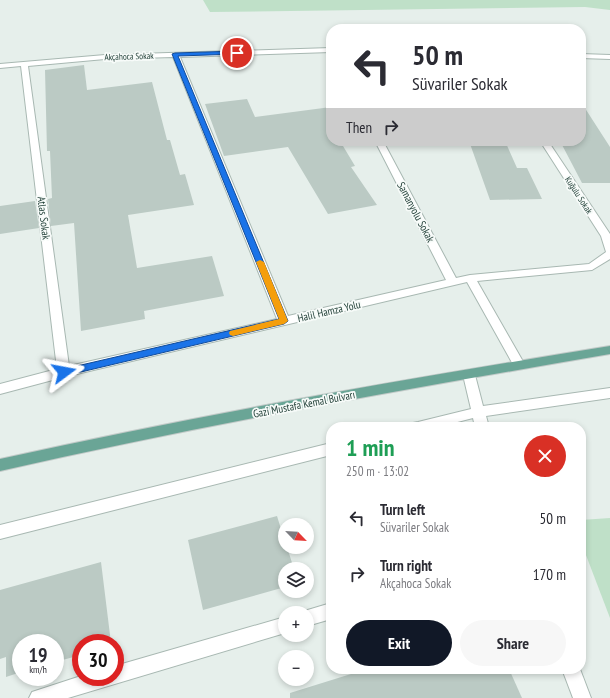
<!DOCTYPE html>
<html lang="en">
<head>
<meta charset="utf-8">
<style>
  body { margin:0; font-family:"PT Sans Narrow",sans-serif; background:#f7f7f7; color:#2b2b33; height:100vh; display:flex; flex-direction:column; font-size:15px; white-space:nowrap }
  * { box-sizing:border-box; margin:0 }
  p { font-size:13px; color:#7c7c81 }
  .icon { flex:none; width:22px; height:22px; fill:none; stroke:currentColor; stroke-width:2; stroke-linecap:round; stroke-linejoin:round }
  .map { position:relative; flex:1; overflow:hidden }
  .sheet { position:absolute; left:326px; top:422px; width:260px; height:252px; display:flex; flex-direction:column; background:#fff; border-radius:16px; box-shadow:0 2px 6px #0003 }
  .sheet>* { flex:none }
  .top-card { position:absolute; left:326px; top:24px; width:260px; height:122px; border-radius:16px; box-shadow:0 2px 6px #0003; background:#fff; color:#2b2b33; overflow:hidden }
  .needle { width:26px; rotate:115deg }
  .tools { position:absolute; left:278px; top:518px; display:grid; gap:8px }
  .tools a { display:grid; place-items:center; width:36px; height:36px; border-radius:50%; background:#fff; box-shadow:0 2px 6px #0003; font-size:20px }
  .speed { position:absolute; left:12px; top:634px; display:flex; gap:8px; font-size:20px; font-weight:700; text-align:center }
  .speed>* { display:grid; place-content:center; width:52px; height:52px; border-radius:50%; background:#fff; box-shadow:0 2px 6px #0003; line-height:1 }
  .speed small { font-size:10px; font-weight:400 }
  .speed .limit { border:6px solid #d22; background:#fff; color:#111 }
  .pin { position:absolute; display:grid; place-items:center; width:34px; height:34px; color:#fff; margin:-17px; border:2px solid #fff; border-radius:50%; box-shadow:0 1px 4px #0007 }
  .me { position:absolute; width:44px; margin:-22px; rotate:77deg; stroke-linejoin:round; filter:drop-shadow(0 0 3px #0008) }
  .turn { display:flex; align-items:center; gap:14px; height:84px; padding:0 20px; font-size:18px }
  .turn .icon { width:52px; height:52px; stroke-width:2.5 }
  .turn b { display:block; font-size:28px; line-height:34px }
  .then { display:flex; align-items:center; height:38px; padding:0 20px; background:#0003; gap:8px; font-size:15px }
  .round { display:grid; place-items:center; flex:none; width:42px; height:42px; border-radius:21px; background:#f7f7f7 }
  .summary { display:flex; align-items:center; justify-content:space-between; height:68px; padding:0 20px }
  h1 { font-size:24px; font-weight:700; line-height:30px; color:#1e9e55 }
  .primary-button { display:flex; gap:8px; margin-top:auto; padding:8px 20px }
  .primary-button a { flex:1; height:46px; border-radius:24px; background:#111827; color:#fff; font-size:16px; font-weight:700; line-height:46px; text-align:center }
  .primary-button a+a { background:#f7f7f7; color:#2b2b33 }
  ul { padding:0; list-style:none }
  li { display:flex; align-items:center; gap:12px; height:56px; padding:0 20px }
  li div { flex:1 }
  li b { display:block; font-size:15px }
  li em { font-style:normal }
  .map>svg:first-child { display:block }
  .green { fill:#bfe0c8 }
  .building { fill:#bbcac4 }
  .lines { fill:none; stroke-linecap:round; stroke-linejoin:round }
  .minor-casing { stroke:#a8b8b2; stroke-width:2 }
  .major-casing { stroke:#c2cac8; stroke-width:2 }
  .minor { fill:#fff; fill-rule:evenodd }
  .major { fill:#6aa596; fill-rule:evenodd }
  .route { fill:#1a73e8; stroke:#114b97 }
  .slow { fill:#f59e0b }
  .labels { text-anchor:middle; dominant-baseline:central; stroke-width:3.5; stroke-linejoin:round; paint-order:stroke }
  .far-street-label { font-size:9px; fill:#24423a; stroke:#f7fbf9 }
  .street-label { font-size:11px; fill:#24423a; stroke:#f7fbf9 }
</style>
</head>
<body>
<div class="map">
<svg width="610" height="698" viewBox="0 0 610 698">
  <rect width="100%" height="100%" fill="#e6efeb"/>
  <g class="green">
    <path d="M203,0h407v10l-25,-3 -375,5z"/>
    <path d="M610,518v100l-29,-76v-22z"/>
  </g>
  <g class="building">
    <path d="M84,65l3,25 65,-8 15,58h3l10,35 5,-1 9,31 -66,10 9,53 75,-12 12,40 -80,15 1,8 -64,12 -7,-108 -23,3 -3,-27 4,-1 -2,-47h-3l-2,-81z"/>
    <path d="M247,99l8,18 76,-10v34h9l15,25 -4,1 26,38 -49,9 -40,-67 -64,9 -19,-52z"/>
    <path d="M581,102l29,45v36h-28l-22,-42h21z"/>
    <path d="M469,141h36l12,27h10l15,31 -52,1z"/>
    <path d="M35,201l4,27 -39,6v-28z"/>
    <path d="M277,516l8,26v5h2l7,22h-9v18l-82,23 -15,-70z"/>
    <path d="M101,562l10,81h-30v12l-26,7v-19h-34v29l-15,5v-20l-6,2v-69z"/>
    <path d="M367,669h142l13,29h-232v-5z"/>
  </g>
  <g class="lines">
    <defs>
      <g id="minor">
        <path d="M331,48v4l-151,5 108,259 158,-36 -71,-139h8l73,137 14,-3 119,-11 17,-12 -5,-16 -61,-95h8l62,93v25l-18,11 -115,11 48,84 -2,3 -4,1 -4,-1 -48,-86 -403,95 -64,17v-10l57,-15 -36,-303 -21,2v-4l105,-9zM173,57l104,262 -208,47 -41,-300 77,-7z"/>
        <path d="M581,54l29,1v4l-29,-1z"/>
        <path d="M469,370l4,2 2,3 8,31 127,-18v10l-124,18 3,11h-14l-2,-9 -35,9h-27l2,-4 5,-1 53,-13 -8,-34 2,-3z"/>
        <path d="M331,443v12l-331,84v-14z"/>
        <path d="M331,603v16l-24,7v-13l-6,-1z"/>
        <path d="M285,617v16l-217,65h-39l3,-6 49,-16 34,1v-11z"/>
        <path d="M562,669h18l11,29h-18z"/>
      </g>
      <path id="major" d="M610,346v8c-204,35 -408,71 -610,117v-12c202,-45 406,-80 610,-113z"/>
    </defs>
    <use href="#minor" class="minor-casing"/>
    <use href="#major" class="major-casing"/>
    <use href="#minor" class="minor"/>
    <use href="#major" class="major"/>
  </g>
  <path class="route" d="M237,51l2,1v2l-61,2 110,265 -4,3 -220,52 -3,-1 -1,-3 4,-3 215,-50 -107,-265 3,-1z"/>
  <path class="slow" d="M260,260l4,2 24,59 -4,3 -51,12 -3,-1 -1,-2 1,-2 49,-12 -23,-57z"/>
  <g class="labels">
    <g class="far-street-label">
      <text transform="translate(129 56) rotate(-2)">Akçahoca Sokak</text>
      <text transform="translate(579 195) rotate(57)">Kuğulu Sokak</text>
    </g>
    <g class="street-label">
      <text transform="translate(416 212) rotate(62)">Samanyolu Sokak</text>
      <text transform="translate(44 218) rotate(83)">Atlas Sokak</text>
      <text transform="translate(329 311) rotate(-13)">Halil Hamza Yolu</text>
      <text transform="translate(304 404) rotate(-11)">Gazi Mustafa Kemal Bulvarı</text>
    </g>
  </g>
</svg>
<div class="tools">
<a><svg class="needle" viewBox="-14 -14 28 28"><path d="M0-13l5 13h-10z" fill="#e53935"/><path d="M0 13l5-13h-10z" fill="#7c7c81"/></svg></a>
<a><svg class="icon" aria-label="layers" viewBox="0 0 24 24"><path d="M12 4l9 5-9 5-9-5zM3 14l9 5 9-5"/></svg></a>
<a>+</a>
<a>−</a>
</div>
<div class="speed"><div>19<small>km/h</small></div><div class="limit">30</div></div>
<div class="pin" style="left:237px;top:53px;background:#d93025"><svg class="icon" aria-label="arrive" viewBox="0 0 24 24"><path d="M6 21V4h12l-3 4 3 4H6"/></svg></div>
<svg class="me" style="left:64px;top:372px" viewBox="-20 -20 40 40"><path d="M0-17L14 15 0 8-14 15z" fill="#1a73e8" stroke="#fff" stroke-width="4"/></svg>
<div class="top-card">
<div class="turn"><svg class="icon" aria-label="left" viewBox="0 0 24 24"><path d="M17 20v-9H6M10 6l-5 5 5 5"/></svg><div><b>50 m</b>Süvariler Sokak</div></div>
<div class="then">Then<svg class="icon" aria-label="right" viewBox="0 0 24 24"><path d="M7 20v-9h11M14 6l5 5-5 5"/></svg></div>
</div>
<section class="sheet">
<div class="summary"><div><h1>1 min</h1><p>250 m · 13:02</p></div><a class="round" style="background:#d93025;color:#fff"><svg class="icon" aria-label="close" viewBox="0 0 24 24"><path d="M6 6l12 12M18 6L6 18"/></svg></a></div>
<ul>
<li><svg class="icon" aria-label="left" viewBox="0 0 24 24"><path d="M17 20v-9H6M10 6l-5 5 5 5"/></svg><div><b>Turn left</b><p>Süvariler Sokak</p></div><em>50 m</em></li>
<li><svg class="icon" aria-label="right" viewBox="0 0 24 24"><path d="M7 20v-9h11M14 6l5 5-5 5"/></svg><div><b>Turn right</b><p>Akçahoca Sokak</p></div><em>170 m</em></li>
</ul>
<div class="primary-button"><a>Exit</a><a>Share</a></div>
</section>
</div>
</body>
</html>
